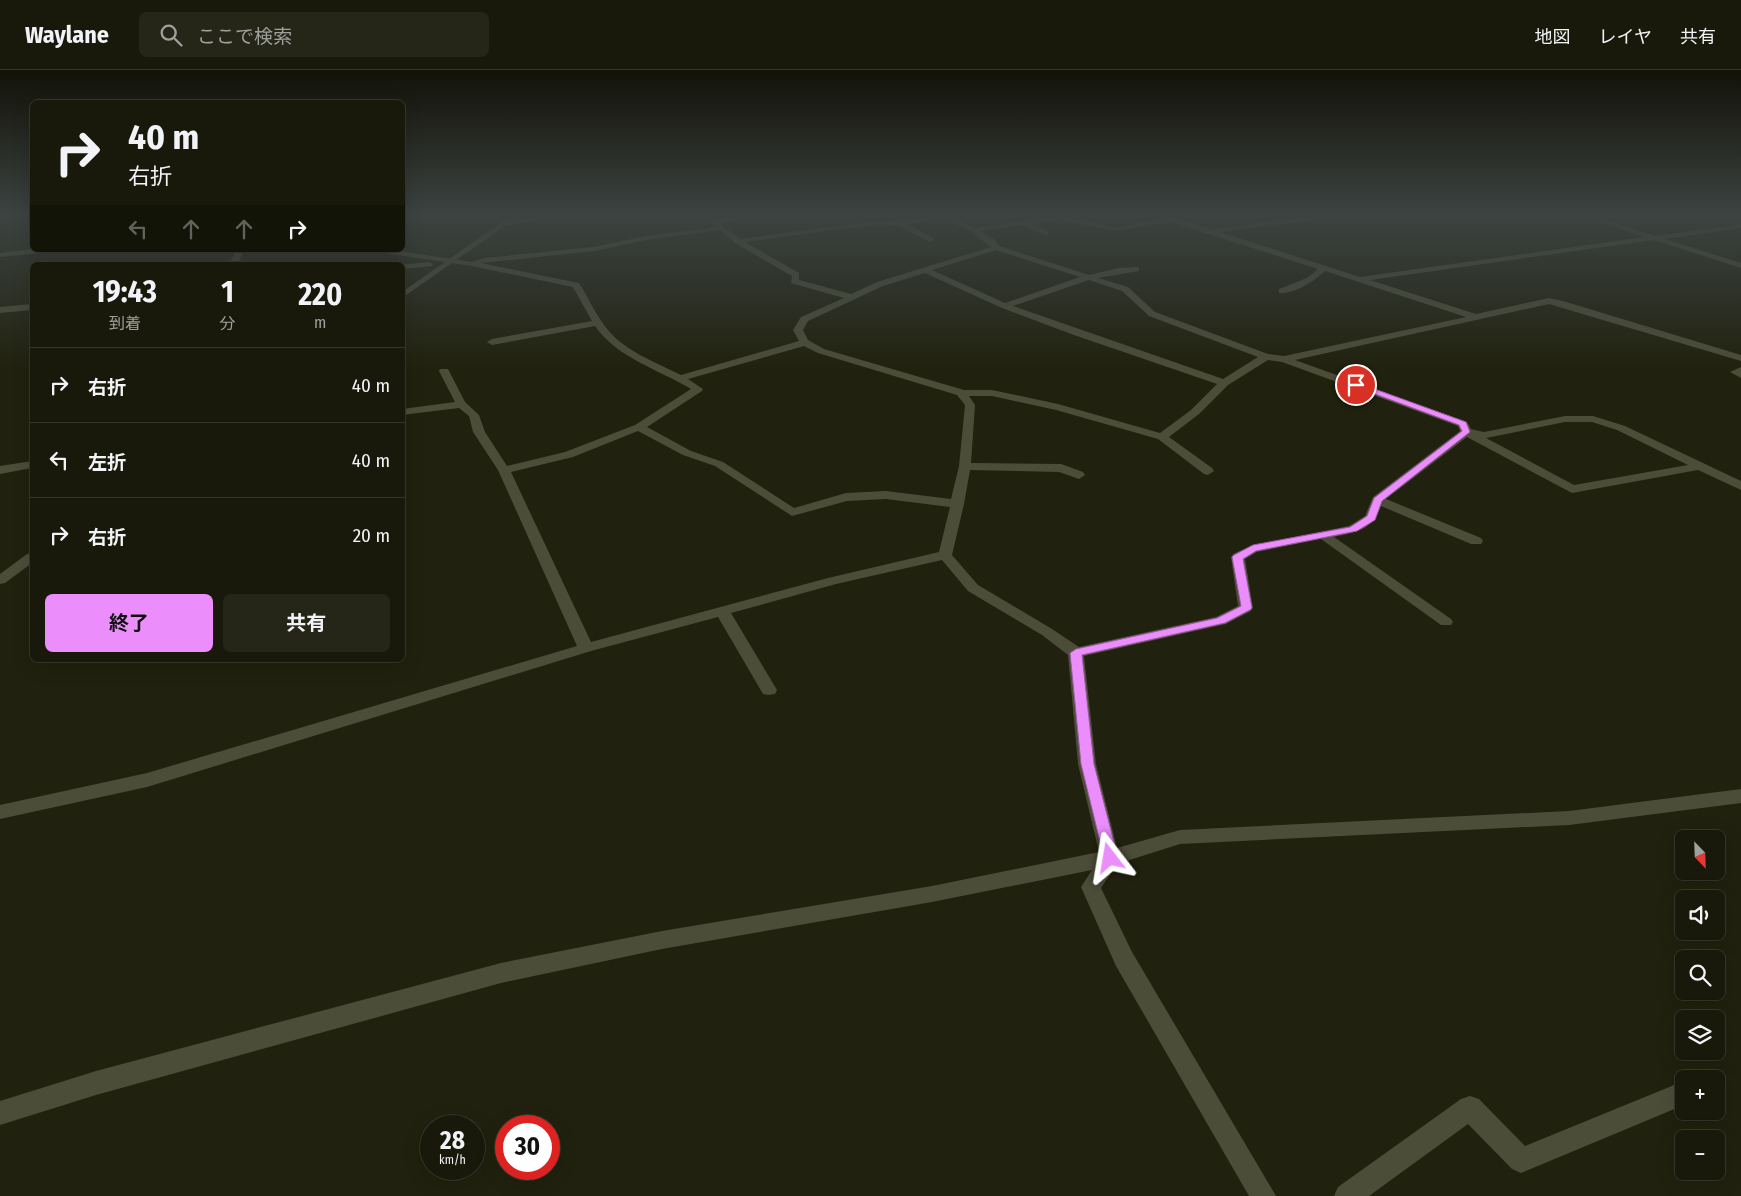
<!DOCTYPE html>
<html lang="ja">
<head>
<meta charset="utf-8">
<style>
  body { margin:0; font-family:"Fira Sans Condensed","Noto Sans JP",sans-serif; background:#252618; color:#f1f3f6; height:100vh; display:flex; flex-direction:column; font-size:19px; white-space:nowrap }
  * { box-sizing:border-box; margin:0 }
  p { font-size:16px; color:#9fa09c }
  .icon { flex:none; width:28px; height:28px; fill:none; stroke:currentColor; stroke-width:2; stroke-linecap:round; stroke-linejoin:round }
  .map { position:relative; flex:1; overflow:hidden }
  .drawer { position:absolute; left:30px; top:192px; width:375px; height:400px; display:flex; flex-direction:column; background:#18190a; border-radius:8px; box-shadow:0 5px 20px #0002,0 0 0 1px #36382b }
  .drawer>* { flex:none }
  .guide { position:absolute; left:30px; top:30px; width:375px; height:152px; border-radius:8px; box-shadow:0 5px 20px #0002,0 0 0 1px #36382b; background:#18190a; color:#f1f3f6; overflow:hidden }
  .needle { width:32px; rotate:157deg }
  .fabs { position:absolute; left:1675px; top:760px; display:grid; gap:10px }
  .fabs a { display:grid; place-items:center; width:50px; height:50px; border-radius:8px; background:#18190a; box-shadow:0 5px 20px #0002,0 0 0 1px #36382b; font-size:25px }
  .speed { position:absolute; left:420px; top:1045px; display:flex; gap:10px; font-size:25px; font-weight:700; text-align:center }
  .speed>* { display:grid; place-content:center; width:65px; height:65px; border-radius:50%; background:#18190a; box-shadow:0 5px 20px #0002,0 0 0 1px #36382b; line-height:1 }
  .speed small { font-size:12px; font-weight:400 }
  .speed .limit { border:8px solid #d22; background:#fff; color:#111 }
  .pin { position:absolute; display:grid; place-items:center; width:42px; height:42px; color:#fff; margin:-21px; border:2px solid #fff; border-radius:50%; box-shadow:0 1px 5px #0007 }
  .me { position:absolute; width:55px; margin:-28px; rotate:346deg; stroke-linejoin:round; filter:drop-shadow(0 0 4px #0008) }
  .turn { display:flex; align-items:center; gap:18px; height:105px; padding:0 15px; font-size:22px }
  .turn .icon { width:65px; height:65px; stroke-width:2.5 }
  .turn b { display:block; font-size:35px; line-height:42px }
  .lanes { display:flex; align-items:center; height:48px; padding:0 15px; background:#0003; justify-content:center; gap:25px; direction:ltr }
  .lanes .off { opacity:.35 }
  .eta { display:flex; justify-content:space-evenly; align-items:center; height:85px; text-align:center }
  .eta b { font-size:30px; font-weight:700; line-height:35px }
  .cta { display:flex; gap:10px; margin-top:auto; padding:10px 15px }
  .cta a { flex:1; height:58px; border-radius:8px; background:#eb8dfb; color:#111; font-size:20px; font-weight:700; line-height:58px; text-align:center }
  .cta a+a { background:#252618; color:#f1f3f6 }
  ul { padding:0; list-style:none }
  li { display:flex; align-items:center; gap:15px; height:75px; padding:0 15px; border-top:1px solid #36382b }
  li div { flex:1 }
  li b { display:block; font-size:19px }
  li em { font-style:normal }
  header { display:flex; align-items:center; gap:30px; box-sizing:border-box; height:70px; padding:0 25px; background:#18190a; border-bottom:1px solid #36382b }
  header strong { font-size:24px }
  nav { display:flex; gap:28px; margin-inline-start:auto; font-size:18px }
  .search { width:350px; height:45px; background:#252618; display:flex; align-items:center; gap:12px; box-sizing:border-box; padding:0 18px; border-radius:8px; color:#9fa09c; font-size:19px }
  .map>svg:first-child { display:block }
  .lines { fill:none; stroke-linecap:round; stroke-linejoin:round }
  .street { fill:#4b4d39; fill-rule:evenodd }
  .secondary { fill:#4b4d39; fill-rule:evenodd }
  .route { fill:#eb8dfb; stroke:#995ca3 }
</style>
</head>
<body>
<header>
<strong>Waylane</strong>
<div class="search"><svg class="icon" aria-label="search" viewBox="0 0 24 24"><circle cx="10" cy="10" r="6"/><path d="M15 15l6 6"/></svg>ここで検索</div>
<nav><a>地図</a><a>レイヤ</a><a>共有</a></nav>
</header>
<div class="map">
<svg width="1741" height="1126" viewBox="0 0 1741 1126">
  <rect width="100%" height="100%" fill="#20210e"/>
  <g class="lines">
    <g class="street">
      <path d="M436,143h28l-3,2 -59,5v-4z"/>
      <path d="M556,143h15l-67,13 -4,-2z"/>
      <path d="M750,143h12l-41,11 19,15 108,-15 60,-4 30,-5 -2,-2h9l30,15 84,-12 57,11 47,-8 -14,-6h10l52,16 127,-16h20l-3,2 -135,17 140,45 284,-40 -70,-24h10l71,23 86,-12v4l-76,11 76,24v5l-87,-28 -284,40 106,34 73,-16 14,3 178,54v6l-192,-57 -254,56 172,62 4,7 13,3 81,-16h28l32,10 116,55v9l-43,-20 -126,23 -105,-56 -81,62 95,39 2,3 -2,3h-10l-90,-38c-8,24 -24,26 -47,31l117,82 2,3 -2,3h-10l-120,-86 -64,13 -12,7 8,49 -2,3 -25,13 -142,32 12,108 21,84 63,-18 389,-19 172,-22v14l-172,22 -389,19 -63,20 -16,24 31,64 144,244h-27l-133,-230 -35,-79 11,-17 -160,32 -270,47 -161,34 -405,112 -96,30v-24l96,-30 405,-108 161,-32 270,-45 167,-34 -21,-88 -10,-109 -26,-20 -74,-44 -26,-31 -106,24 -105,29 46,77 -2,4 -6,1 -6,-1 -45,-77 -127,34 -444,136 -147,32v-14l147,-32 430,-127 -79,-176 -25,-38 -4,-16 -10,-8 -57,7v-6l53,-7 -16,-31 1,-2h8l17,33 14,13 6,17 22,34 58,-14 70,-27 56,-36c-31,-19 -74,-31 -96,-63l-103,19 -5,-3 5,-3 100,-18 -19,-34 -101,-21 -82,-12 -4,-2 6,-2 80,12 12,-4 110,-11 52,-11 69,-9 -4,-4 1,-2zM944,148l27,14 20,15 -114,35 -26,12 -52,-14v-7l-54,-31 103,-14 49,-3 33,17 4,-2 -1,-2 -26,-14zM1059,150l57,11 55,-9 147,47 -11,9 -28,11v4c16,1 35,-12 46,-22l141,46 -182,39 -16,-2 -113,-42 -27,-25 -30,-9 41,-7v-4l-20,1 -30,7 -90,-29 -4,-6 -14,-9 41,-6 23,10h3v-4l-17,-7zM720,160l15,13 57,33 -1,7 53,15 -43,19 -8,13 6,11 -118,34c-24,-12 -56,-24 -73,-45 -12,-14 -19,-32 -29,-47l-98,-20 113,-12 52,-11zM996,180l84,27 -75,26 -73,-33zM925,203l77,35 72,27 143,49 -26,26 -31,23 -102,-29 -66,-14h-28l-140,-41 -16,-9 -5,-10 5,-9 75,-35zM1089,210l33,11 27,25 109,41 -35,22 -210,-73zM804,276l14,7 139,42 8,10 -6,61 -8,33 -65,-8 -40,2 -52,15 -71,-46 -32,-11 -44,-24 55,-36 1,-2 -15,-10zM1268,290l14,2 176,64 2,5 -87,66 -8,19 -16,10 -96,19 -20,9 -2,3 7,49 -22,11 -137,30 -27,-18 -74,-44 -26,-30 12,-51 6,-34 89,2 20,7 6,-4 -2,-3 -22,-8 -90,-1 4,-58 -6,-9h23l64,14 102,29 46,35 4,1 6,-4 -2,-3 -43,-31 30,-23 29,-29zM1565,352h27l25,8 71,35 -114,20 -88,-47zM638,361l45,24 32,11 77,50 55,-15 39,-2 64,8 -11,45 -111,26 -237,64 -80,-170 62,-15z"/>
      <path d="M32,179l22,1 -4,2 -50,5v-4z"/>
      <path d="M429,192l4,2 -1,2 -30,3v-4h-2z"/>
      <path d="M32,234v6l-32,3v-6z"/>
      <path d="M1741,297v11l-11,-6z"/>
      <path d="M32,391v7l-32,6v-8z"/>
      <path d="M1684,1011v24l-163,68 -9,-4 -44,-45 -99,72h-35l4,-9 123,-88 9,-3 9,3 46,47z"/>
    </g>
    <g class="secondary">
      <path d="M515,143h8l-121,85v-6z"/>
      <path d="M236,180h8l-7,15h-8z"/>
      <path d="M32,483v10l-27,20 -5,1v-10l27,-20z"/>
    </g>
  </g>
  <linearGradient id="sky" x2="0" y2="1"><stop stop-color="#121208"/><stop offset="0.48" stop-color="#3c4341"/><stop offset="1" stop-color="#3c4341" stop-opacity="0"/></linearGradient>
  <rect width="1741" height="301" fill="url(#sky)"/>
  <path class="route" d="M1353,313h5l108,39 4,10 -88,69 -7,19 -18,11 -101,20 -13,8 9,49 -2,2 -25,13 -143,32 12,109 24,94 -3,4 -5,2 -5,-2 -24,-98 -11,-111 6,-4 141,-31 24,-12 -9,-49 2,-2 19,-10 97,-18 17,-11 7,-18 88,-67 -3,-6 -106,-39z"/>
</svg>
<div class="fabs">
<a><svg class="needle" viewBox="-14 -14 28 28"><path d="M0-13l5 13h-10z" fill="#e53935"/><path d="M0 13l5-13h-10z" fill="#9fa09c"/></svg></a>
<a><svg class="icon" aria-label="sound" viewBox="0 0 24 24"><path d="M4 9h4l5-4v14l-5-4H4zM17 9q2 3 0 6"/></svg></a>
<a><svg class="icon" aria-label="search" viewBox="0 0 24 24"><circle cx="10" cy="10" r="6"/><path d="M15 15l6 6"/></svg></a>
<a><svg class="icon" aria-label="layers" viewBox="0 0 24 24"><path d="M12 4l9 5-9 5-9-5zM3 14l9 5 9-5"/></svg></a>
<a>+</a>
<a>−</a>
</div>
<div class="speed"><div>28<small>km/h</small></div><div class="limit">30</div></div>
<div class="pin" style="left:1356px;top:315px;background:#d93025"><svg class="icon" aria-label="arrive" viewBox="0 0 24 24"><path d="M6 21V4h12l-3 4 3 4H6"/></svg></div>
<svg class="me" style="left:1110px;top:788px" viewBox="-20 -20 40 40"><path d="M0-17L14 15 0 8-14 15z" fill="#eb8dfb" stroke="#fff" stroke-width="4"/></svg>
<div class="guide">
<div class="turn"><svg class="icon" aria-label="right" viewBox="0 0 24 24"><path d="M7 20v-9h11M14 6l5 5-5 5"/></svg><div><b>40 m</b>右折</div></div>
<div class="lanes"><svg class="icon off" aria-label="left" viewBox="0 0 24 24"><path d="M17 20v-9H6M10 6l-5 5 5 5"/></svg><svg class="icon off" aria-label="ahead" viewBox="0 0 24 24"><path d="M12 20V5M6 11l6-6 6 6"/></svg><svg class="icon off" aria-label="ahead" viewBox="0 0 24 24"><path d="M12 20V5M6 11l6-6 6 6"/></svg><svg class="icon" aria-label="right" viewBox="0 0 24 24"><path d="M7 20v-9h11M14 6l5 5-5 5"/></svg></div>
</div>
<section class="drawer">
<div class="eta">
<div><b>19:43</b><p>到着</p></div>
<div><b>1</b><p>分</p></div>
<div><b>220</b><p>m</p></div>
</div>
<ul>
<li><svg class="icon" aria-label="right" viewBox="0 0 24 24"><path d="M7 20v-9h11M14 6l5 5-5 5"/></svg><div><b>右折</b></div><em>40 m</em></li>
<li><svg class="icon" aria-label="left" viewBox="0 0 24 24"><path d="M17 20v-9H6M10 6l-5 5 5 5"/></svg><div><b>左折</b></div><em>40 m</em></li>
<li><svg class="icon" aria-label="right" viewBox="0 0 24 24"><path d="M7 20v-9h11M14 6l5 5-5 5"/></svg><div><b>右折</b></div><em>20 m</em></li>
</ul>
<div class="cta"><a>終了</a><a>共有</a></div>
</section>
</div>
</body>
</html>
